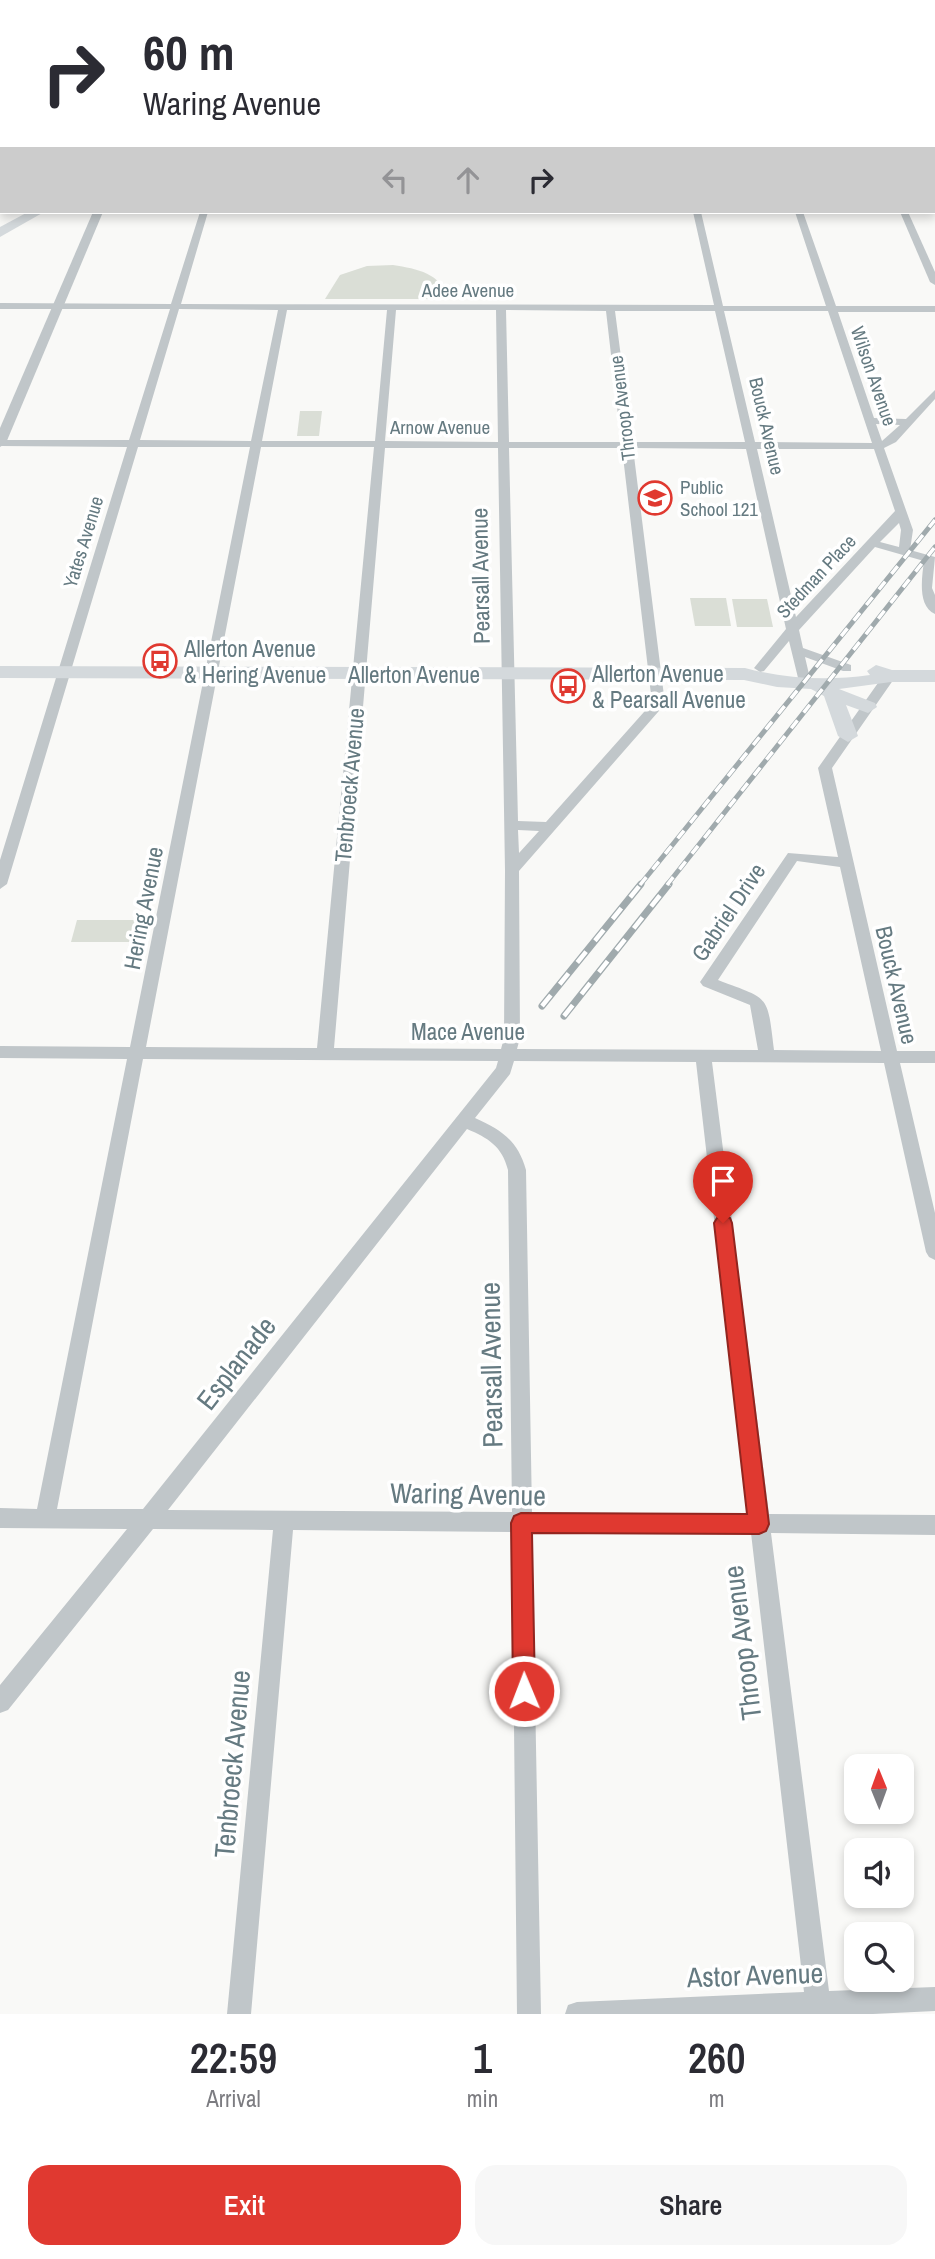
<!DOCTYPE html>
<html lang="en">
<head>
<meta charset="utf-8">
<style>
  body { margin:0; font-family:"Archivo Narrow",sans-serif; background:#f7f7f7; color:#2b2b33; height:100vh; display:flex; flex-direction:column; font-size:26px; white-space:nowrap }
  * { box-sizing:border-box; margin:0 }
  p { font-size:23px; color:#7c7c81 }
  .icon { flex:none; width:38px; height:38px; fill:none; stroke:currentColor; stroke-width:2; stroke-linecap:round; stroke-linejoin:round }
  .map { position:relative; height:2014px; overflow:hidden }
  .panel { display:flex; flex-direction:column; background:#fff; flex:1 }
  .panel>* { flex:none }
  .banner { position:absolute; left:0px; top:0px; width:936px; height:214px; box-shadow:0 4px 10px #0003; background:#fff; color:#2b2b33; overflow:hidden }
  .needle { width:46px; rotate:359deg }
  .tools { position:absolute; left:844px; top:1754px; display:grid; gap:14px }
  .tools a { display:grid; place-items:center; width:70px; height:70px; border-radius:14px; background:#fff; box-shadow:0 4px 10px #0003; font-size:35px }
  .pin { position:absolute; display:grid; place-items:center; width:60px; height:60px; color:#fff; margin:-72px -30px; border-radius:50% 50% 50% 0; rotate:-45deg; box-shadow:0 0 7px #0007 }
  .pin .icon { rotate:45deg }
  .me { position:absolute; width:77px; margin:-38px; rotate:359deg; stroke-linejoin:round; filter:drop-shadow(0 0 5px #0008) }
  .turn { display:flex; align-items:center; gap:24px; height:147px; padding:0 28px; font-size:32px }
  .turn .icon { width:91px; height:91px; stroke-width:2.5 }
  .turn b { display:block; font-size:49px; line-height:60px }
  .lanes { display:flex; align-items:center; height:66px; padding:0 28px; background:#0003; justify-content:center; gap:35px; direction:ltr }
  .lanes .off { opacity:.35 }
  .eta { display:flex; justify-content:space-evenly; align-items:center; height:119px; text-align:center }
  .eta b { font-size:42px; font-weight:600; line-height:49px }
  .action { display:flex; gap:14px; margin-top:auto; padding:14px 28px }
  .action a { flex:1; height:80px; border-radius:21px; background:#e03930; color:#fff; font-size:28px; font-weight:600; line-height:80px; text-align:center }
  .action a+a { background:#f7f7f7; color:#2b2b33 }
  .map>svg:first-child { display:block }
  .green { fill:#daded6 }
  .lines { fill:none; stroke-linecap:round; stroke-linejoin:round }
  .minor { fill:#c0c6c9; fill-rule:evenodd }
  .tertiary { fill:#c0c6c9; fill-rule:evenodd }
  .secondary { fill:#d4d9dc; fill-rule:evenodd }
  .primary { fill:#d4d9dc; fill-rule:evenodd }
  .rail-far1-casing { stroke:#a0aaad; stroke-width:5 }
  .rail-casing { stroke:#a0aaad; stroke-width:7 }
  .rail-far1 { stroke:#fff; stroke-width:3.5; stroke-dasharray:10; stroke-linecap:butt }
  .rail { stroke:#fff; stroke-width:4.5; stroke-dasharray:14; stroke-linecap:butt }
  .route { fill:#e03930; stroke:#92251f; stroke-width:2 }
  .labels { text-anchor:middle; dominant-baseline:central; stroke-width:7; stroke-linejoin:round; paint-order:stroke }
  .far-street-label { font-size:19px; fill:#657a81; stroke:#fff }
  .far-poi-label { font-size:19px; fill:#657a81; stroke:#fff; text-anchor:start }
  .street-label { font-size:23px; fill:#657a81; stroke:#fff }
  .poi-label { font-size:23px; fill:#657a81; stroke:#fff; text-anchor:start }
  .near-street-label { font-size:28px; fill:#657a81; stroke:#fff }
</style>
</head>
<body>
<div class="map">
<svg width="935" height="2014" viewBox="0 0 935 2014">
  <rect width="100%" height="100%" fill="#f9f9f7"/>
  <g class="green">
    <path d="M393,265c25,4 47,8 56,34h-124l15,-24 27,-9z"/>
    <path d="M300,411h22l-3,25h-22z"/>
    <path d="M690,598h36l5,28h-36z"/>
    <path d="M732,599h35l6,28h-36z"/>
    <path d="M77,920h67l-4,22h-69z"/>
  </g>
  <g class="lines">
    <g class="minor">
      <path d="M30,0h8l-10,2z"/>
      <path d="M306,0l20,2h-18z"/>
      <path d="M427,0h7l-8,2z"/>
      <path d="M510,0l21,2h-19z"/>
      <path d="M543,0h7l1,2h-7z"/>
      <path d="M630,0h7l2,2h-8z"/>
      <path d="M714,0h7l2,2h-8z"/>
      <path d="M797,0h7l2,2h-8z"/>
      <path d="M881,0h7l2,2h-8z"/>
      <path d="M0,15h2l-2,5z"/>
      <rect x="934" y="24" width="1" height="4"/>
      <path d="M934,58h1l-1,5z"/>
      <rect x="934" y="70" width="1" height="4"/>
      <rect x="0" y="113" width="2" height="4"/>
      <rect x="934" y="122" width="1" height="5"/>
      <rect x="934" y="182" width="1" height="5"/>
      <path d="M0,184h2l-2,7z"/>
      <path d="M200,212h8l-27,92 533,1 -21,-93h8l22,94h103l-31,-94h8l33,94h99v6h-97l36,106 32,1 29,-29v9l-39,43 -12,6 29,82 -3,20 25,7 -3,31 3,7v19c-18,-8 -13,-37 -11,-53l-49,-14 -76,83 4,18 48,17v6h-8l-38,-14 6,26 -1,3h-10l-11,-45 -25,30 -4,1 -6,-4 32,-39 -40,-180 -113,-1 32,256 -146,167 1,167 -3,11 241,1 -8,-45 -47,-19 -3,-4 88,-129 50,4 -20,-89 67,-95h10l1,3 -64,92 65,283h38v12h-35l35,150v47l-6,-3 -3,-5 -42,-189 -172,-1 57,452 166,1v20l-164,-2 58,458 106,-4v24l-62,3h-308l3,-9 9,-3 227,-10 -53,-459 -219,-1 9,482h-24l-5,-482 -219,-2 -42,484h-24l46,-484 -120,-1 -145,181 -8,3v-28l127,-156 -127,-1v-20l37,1 90,-450 -127,-1v-12l130,1 120,-600h-112l-131,437 -7,5v-29l127,-413 -127,-1v-6h129l41,-131h-170v-6l171,1zM179,309l99,1 -27,131 -111,-1zM287,310h100l-12,131h-113zM396,310h100l2,132 -113,-1zM506,310l100,1 15,131h-112zM615,311h100l30,131h-113zM724,311h104l44,132 -117,-1zM876,424l24,1 -18,16zM261,447h113l-57,601 -171,-1zM385,448h113l7,422 -1,168 -3,11 -167,-1zM509,448h113l30,255 -106,119 -28,-1zM757,449h117l21,62 -99,106zM899,523l2,7 -2,17 -19,-5zM518,830l21,1 -20,22zM797,861l43,6 41,184 -107,-1c-7,-57 -4,-50 -56,-70zM143,1059l355,2 -2,7 -353,441h-86zM514,1061l182,1 52,452 -216,-2 -6,-342c-8,-29 -24,-40 -51,-52l35,-44zM467,1129c21,9 35,17 41,41l4,342 -344,-2z"/>
      <path d="M900,212h8l27,60v13l-5,-3z"/>
    </g>
    <g class="tertiary">
      <path d="M251,0h10l-11,2z"/>
      <path d="M93,212h10l-97,231 -6,4v-19z"/>
    </g>
    <g class="secondary">
      <rect x="934" y="150" width="1" height="6"/>
      <rect x="0" y="198" width="2" height="8"/>
      <path d="M876,665l16,5h43v12h-44l-52,7 36,14 2,4 -9,6 -22,-8 12,31 -10,6 -10,-6 -14,-40 -13,-7 -34,-2 -33,-7 -744,-2v-12l745,2c41,11 83,13 125,7l-3,-4z"/>
    </g>
    <g class="primary">
      <path d="M640,0h20l-21,2z"/>
      <rect x="0" y="53" width="2" height="6"/>
      <rect x="934" y="196" width="1" height="8"/>
      <path d="M28,212h16l-44,25v-10z"/>
    </g>
    <defs>
      <g id="rail-far1">
        <path d="M640,885l295,-365"/>
        <path d="M667,885l268,-338"/>
      </g>
      <g id="rail">
        <path d="M542,1006l99,-122"/>
        <path d="M564,1016l105,-132"/>
      </g>
    </defs>
    <use href="#rail-far1" class="rail-far1-casing"/>
    <use href="#rail" class="rail-casing"/>
    <use href="#rail-far1" class="rail-far1"/>
    <use href="#rail" class="rail"/>
  </g>
  <path class="route" d="M723,1215l7,3 2,5 37,301 -3,7 -7,3 -227,-1 3,158 -3,8 -8,3 -8,-3 -3,-8 -2,-168 3,-7 7,-3 226,1 -33,-291 3,-5z"/>
  <defs>
    <symbol id="school-ring" viewBox="-11 -11 22 22"><circle r="9.5" fill="#fff" stroke="#e03930" stroke-width="1.5"/><path d="M0-5L7-2L0 1L-7-2ZM-4 1L0 2.5L4 1V4Q0 6-4 4Z" fill="#e03930"/></symbol>
    <symbol id="bus-ring" viewBox="-11 -11 22 22"><circle r="9.5" fill="#fff" stroke="#e03930" stroke-width="1.5"/><path d="M-5-6H5V4H4V6H2V4H-2V6H-4V4H-5ZM-3.5-4V0h7V-4ZM-3.5 1.2v1.5H-2V1.2ZM2 1.2v1.5H3.5V1.2Z" fill="#e03930"/></symbol>
  </defs>
  <g fill-rule="evenodd">
    <use href="#school-ring" x="636" y="479" width="38" height="38"/>
    <use href="#bus-ring" x="141" y="642" width="38" height="38"/>
    <use href="#bus-ring" x="549" y="667" width="38" height="38"/>
  </g>
  <g class="labels">
    <g class="far-street-label">
      <text x="468" y="290">Adee Avenue</text>
      <text transform="translate(874 376) rotate(71)">Wilson Avenue</text>
      <text transform="translate(622 408) rotate(-97)">Throop Avenue</text>
      <text transform="translate(767 426) rotate(77)">Bouck Avenue</text>
      <text x="440" y="427">Arnow Avenue</text>
      <text transform="translate(83 542) rotate(-73)">Yates Avenue</text>
      <text transform="translate(816 576) rotate(-47)">Stedman Place</text>
    </g>
    <g class="far-poi-label">
      <text x="680" y="487">Public<tspan x="680" dy="22">School 121</tspan></text>
    </g>
    <g class="street-label">
      <text transform="translate(480 576) rotate(-91)">Pearsall Avenue</text>
      <text x="414" y="674">Allerton Avenue</text>
      <text transform="translate(349 785) rotate(-85)">Tenbroeck Avenue</text>
      <text transform="translate(143 908) rotate(-79)">Hering Avenue</text>
      <text transform="translate(728 912) rotate(-56)">Gabriel Drive</text>
      <text transform="translate(897 985) rotate(77)">Bouck Avenue</text>
      <text x="468" y="1031">Mace Avenue</text>
    </g>
    <g class="poi-label">
      <text x="184" y="648">Allerton Avenue<tspan x="184" dy="26">&amp; Hering Avenue</tspan></text>
      <text x="592" y="673">Allerton Avenue<tspan x="592" dy="26">&amp; Pearsall Avenue</tspan></text>
    </g>
    <g class="near-street-label">
      <text transform="translate(236 1363) rotate(-52)">Esplanade</text>
      <text transform="translate(491 1365) rotate(-91)">Pearsall Avenue</text>
      <text transform="translate(468 1494) rotate(1)">Waring Avenue</text>
      <text transform="translate(742 1643) rotate(-97)">Throop Avenue</text>
      <text transform="translate(232 1764) rotate(-85)">Tenbroeck Avenue</text>
      <text transform="translate(755 1975) rotate(-2)">Astor Avenue</text>
    </g>
  </g>
</svg>
<div class="tools">
<a><svg class="needle" viewBox="-14 -14 28 28"><path d="M0-13l5 13h-10z" fill="#e53935"/><path d="M0 13l5-13h-10z" fill="#7c7c81"/></svg></a>
<a><svg class="icon" aria-label="sound" viewBox="0 0 24 24"><path d="M4 9h4l5-4v14l-5-4H4zM17 9q2 3 0 6"/></svg></a>
<a><svg class="icon" aria-label="search" viewBox="0 0 24 24"><circle cx="10" cy="10" r="6"/><path d="M15 15l6 6"/></svg></a>
</div>
<div class="pin" style="left:723px;top:1223px;background:#d93025"><svg class="icon" aria-label="arrive" viewBox="0 0 24 24"><path d="M6 21V4h12l-3 4 3 4H6"/></svg></div>
<svg class="me" style="left:524px;top:1691px" viewBox="-20 -20 40 40"><circle r="17" fill="#e03930" stroke="#fff" stroke-width="3"/><path d="M0-11L8 9 0 5-8 9z" fill="#fff"/></svg>
<div class="banner">
<div class="turn"><svg class="icon" aria-label="right" viewBox="0 0 24 24"><path d="M7 20v-9h11M14 6l5 5-5 5"/></svg><div><b>60 m</b>Waring Avenue</div></div>
<div class="lanes"><svg class="icon off" aria-label="left" viewBox="0 0 24 24"><path d="M17 20v-9H6M10 6l-5 5 5 5"/></svg><svg class="icon off" aria-label="ahead" viewBox="0 0 24 24"><path d="M12 20V5M6 11l6-6 6 6"/></svg><svg class="icon" aria-label="right" viewBox="0 0 24 24"><path d="M7 20v-9h11M14 6l5 5-5 5"/></svg></div>
</div>
</div>
<section class="panel">
<div class="eta">
<div><b>22:59</b><p>Arrival</p></div>
<div><b>1</b><p>min</p></div>
<div><b>260</b><p>m</p></div>
</div>
<div class="action"><a>Exit</a><a>Share</a></div>
</section>
</body>
</html>
